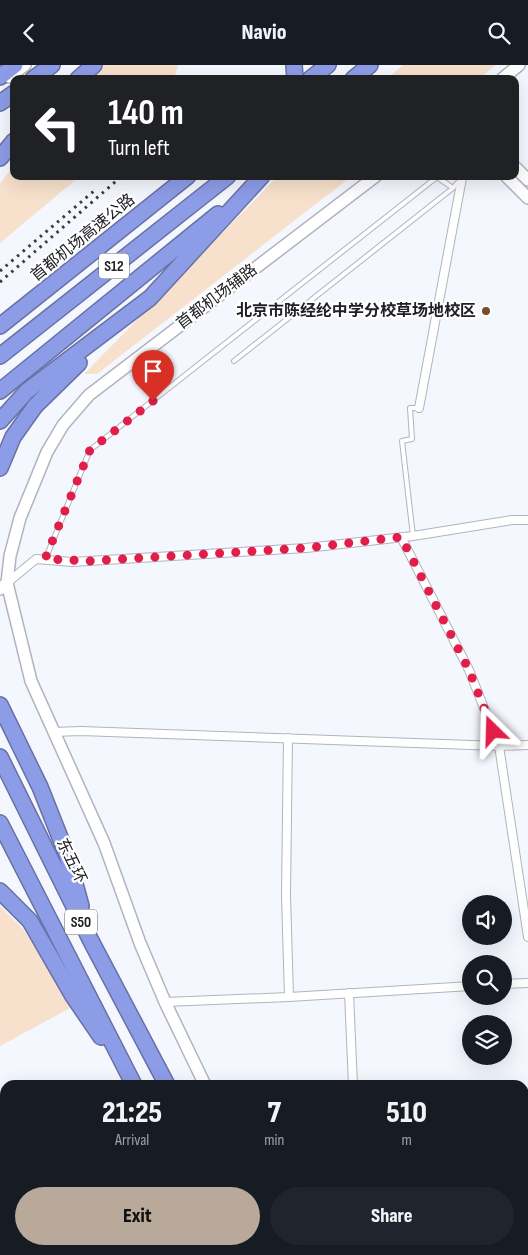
<!DOCTYPE html>
<html lang="en">
<head>
<meta charset="utf-8">
<style>
  body { margin:0; font-family:"Sofia Sans Condensed","Noto Sans SC",sans-serif; background:#20242c; color:#f1f3f6; height:100vh; display:flex; flex-direction:column; font-size:19px; white-space:nowrap }
  * { box-sizing:border-box; margin:0 }
  p { font-size:16px; color:#9ea1a6 }
  .icon { flex:none; width:28px; height:28px; fill:none; stroke:currentColor; stroke-width:2; stroke-linecap:round; stroke-linejoin:round }
  .map { position:relative; flex:1; overflow:hidden }
  .side { position:absolute; left:0px; top:1015px; width:529px; height:175px; display:flex; flex-direction:column; background:#171b24; border-radius:15px 15px 0 0; box-shadow:0 5px 20px #0002 }
  .side>* { flex:none }
  .banner { position:absolute; left:10px; top:10px; width:509px; height:105px; border-radius:10px; box-shadow:0 5px 20px #0002; background:#202124; color:#fff; overflow:hidden }
  .controls { position:absolute; left:462px; top:830px; display:grid; gap:10px }
  .controls a { display:grid; place-items:center; width:50px; height:50px; border-radius:50%; background:#171b24; box-shadow:0 5px 20px #0002; font-size:25px }
  .pin { position:absolute; display:grid; place-items:center; width:42px; height:42px; color:#fff; margin:-51px -21px; border-radius:50% 50% 50% 0; rotate:-45deg; box-shadow:0 0 5px #0007 }
  .pin .icon { rotate:45deg }
  .me { position:absolute; width:55px; margin:-28px; rotate:338deg; stroke-linejoin:round; filter:drop-shadow(0 0 4px #0008) }
  .turn { display:flex; align-items:center; gap:18px; height:105px; padding:0 15px; font-size:22px }
  .turn .icon { width:65px; height:65px; stroke-width:2.5 }
  .turn b { display:block; font-size:35px; line-height:42px }
  .eta { display:flex; justify-content:space-evenly; align-items:center; height:85px; text-align:center }
  .eta b { font-size:30px; font-weight:800; line-height:35px }
  .cta { display:flex; gap:10px; margin-top:auto; padding:10px 15px }
  .cta a { flex:1; height:58px; border-radius:30px; background:#b9a99a; color:#111; font-size:20px; font-weight:800; line-height:58px; text-align:center }
  .cta a+a { background:#20242c; color:#f1f3f6 }
  header { display:flex; justify-content:space-between; align-items:center; height:65px; padding:0 15px; background:#171b24; font-size:22px; font-weight:800 }
  .map>svg:first-child { display:block }
  .green { fill:#f7e1cc }
  .lines { fill:none; stroke-linecap:round; stroke-linejoin:round }
  .lane-casing { stroke:#b1b4bf; stroke-width:6 }
  .street-casing { stroke:#b1b4bf; stroke-width:10 }
  .secondary-casing { stroke:#b1b4bf; stroke-width:14 }
  .highway-casing { stroke:#6771a3; stroke-width:18 }
  .lane { stroke:#fff; stroke-width:4 }
  .street { stroke:#fff; stroke-width:8 }
  .secondary { stroke:#fff; stroke-width:11 }
  .highway { stroke:#8d9ce7; stroke-width:15 }
  .rail { stroke:#3a3b3f; stroke-width:3; stroke-dasharray:2.5 5; stroke-linecap:butt }
  .route { stroke:#e11d48; stroke-width:9; stroke-dasharray:0 16.2 }
  .poi-dot { fill:#744f2a; stroke:#fff; stroke-width:2 }
  .labels { text-anchor:middle; dominant-baseline:central; stroke-width:4.5; stroke-linejoin:round; paint-order:stroke }
  .shield { fill:#fff; stroke:#636466; stroke-width:1 }
  .shield-label { font-size:15px; font-weight:bold; fill:#202125 }
  .street-label { font-size:16px; fill:#202125; stroke:#fff }
  .poi-label { font-size:16px; font-weight:bold; fill:#202125; stroke:#fff; text-anchor:end }
</style>
</head>
<body>
<header><svg class="icon" aria-label="back" viewBox="0 0 24 24"><path d="M15 5l-7 7 7 7"/></svg>Navio<svg class="icon" aria-label="search" viewBox="0 0 24 24"><circle cx="10" cy="10" r="6"/><path d="M15 15l6 6"/></svg></header>
<div class="map">
<svg width="528" height="1190" viewBox="0 0 528 1190">
  <rect width="100%" height="100%" fill="#f5f7fe"/>
  <g class="green">
    <path d="M95,0h83l-4,14h-90z"/>
    <path d="M403,0h93l-18,14h-91z"/>
    <path d="M14,101v10h66l-80,67v-60z"/>
    <path d="M278,111h74l-255,198h-13z"/>
    <path d="M0,841l23,23 51,77 -74,40z"/>
  </g>
  <g class="lines">
    <defs>
      <g id="lane">
        <path d="M234,296l219,-173"/>
        <path d="M413,471l-11,-95 10,-2 -2,-31h9"/>
        <path d="M45,495l45,-110 347,-273 16,11 7,-8"/>
        <path d="M0,1157h5"/>
        <path d="M156,1185v5"/>
      </g>
      <g id="street">
        <path d="M419,343l43,-230 2,-2"/>
        <path d="M401,472l68,133 30,76 29,191"/>
        <path d="M7,518l29,-24 36,3 234,-14 107,-12 99,-16h16"/>
        <path d="M53,667l28,-1 418,15 29,-1"/>
        <path d="M288,673l-2,157 3,102"/>
        <path d="M504,919l24,-1"/>
        <path d="M349,928l4,92"/>
        <path d="M165,937l124,-5 182,-11"/>
        <path d="M357,1185v5"/>
      </g>
      <g id="secondary">
        <path d="M9,12l16,-12"/>
        <path d="M502,14l17,-14"/>
        <path d="M515,102l13,13"/>
        <path d="M506,111l22,22"/>
        <path d="M7,518l24,98 73,162 36,100 25,59 40,83"/>
        <path d="M0,524l7,-6 3,-27 10,-38 27,-66 16,-27 26,-30 287,-219"/>
        <path d="M286,1185l2,5"/>
      </g>
      <g id="highway">
        <path d="M294,0l1,14"/>
        <path d="M0,12l15,-12"/>
        <path d="M33,14l19,-14"/>
        <path d="M78,14l16,-14"/>
        <path d="M310,14l18,-14"/>
        <path d="M353,14l17,-14"/>
        <path d="M0,38l14,-10"/>
        <path d="M0,93l14,-17"/>
        <path d="M0,261l188,-150"/>
        <path d="M0,291l228,-180"/>
        <path d="M0,326l218,-177"/>
        <path d="M0,356l27,-30 123,-93 112,-122"/>
        <path d="M0,403l13,-31 22,-31 44,-43"/>
        <path d="M0,640l40,82 27,68 14,51"/>
        <path d="M0,692l91,184 76,144"/>
        <path d="M0,758l134,262"/>
        <path d="M0,826l30,30 43,75 28,41"/>
        <path d="M216,1185l2,5"/>
        <path d="M255,1185l2,5"/>
      </g>
    </defs>
    <use href="#lane" class="lane-casing"/>
    <use href="#street" class="street-casing"/>
    <use href="#secondary" class="secondary-casing"/>
    <use href="#highway" class="highway-casing"/>
    <use href="#lane" class="lane"/>
    <use href="#street" class="street"/>
    <use href="#secondary" class="secondary"/>
    <use href="#highway" class="highway"/>
    <g class="rail">
      <path d="M0,206l94,-80"/>
      <path d="M0,217l122,-106"/>
    </g>
  </g>
  <g class="lines">
    <path class="route" d="M153,336l-63,49 -45,109 45,2 216,-13 95,-11 68,133 24,61"/>
  </g>
  <circle class="poi-dot" cx="486" cy="246" r="5"/>
  <g class="labels">
    <g class="shield">
      <rect x="99" y="188.5" width="30" height="25" rx="4"/>
      <rect x="65" y="844.5" width="32" height="25" rx="4"/>
    </g>
    <g class="shield-label">
      <text x="114" y="201">S12</text>
      <text x="81" y="857">S50</text>
    </g>
    <g class="street-label">
      <text transform="translate(83 173) rotate(-39)">首都机场高速公路</text>
      <text transform="translate(217 232) rotate(-37)">首都机场辅路</text>
      <text transform="translate(71 796) rotate(64)">东五环</text>
    </g>
    <g class="poi-label">
      <text x="476" y="246">北京市陈经纶中学分校草场地校区</text>
    </g>
  </g>
</svg>
<div class="controls">
<a><svg class="icon" aria-label="sound" viewBox="0 0 24 24"><path d="M4 9h4l5-4v14l-5-4H4zM17 9q2 3 0 6"/></svg></a>
<a><svg class="icon" aria-label="search" viewBox="0 0 24 24"><circle cx="10" cy="10" r="6"/><path d="M15 15l6 6"/></svg></a>
<a><svg class="icon" aria-label="layers" viewBox="0 0 24 24"><path d="M12 4l9 5-9 5-9-5zM3 14l9 5 9-5"/></svg></a>
</div>
<div class="pin" style="left:153px;top:336px;background:#d93025"><svg class="icon" aria-label="arrive" viewBox="0 0 24 24"><path d="M6 21V4h12l-3 4 3 4H6"/></svg></div>
<svg class="me" style="left:493px;top:666px" viewBox="-20 -20 40 40"><path d="M0-17L14 15 0 8-14 15z" fill="#e11d48" stroke="#fff" stroke-width="4"/></svg>
<div class="banner">
<div class="turn"><svg class="icon" aria-label="left" viewBox="0 0 24 24"><path d="M17 20v-9H6M10 6l-5 5 5 5"/></svg><div><b>140 m</b>Turn left</div></div>
</div>
<section class="side">
<div class="eta">
<div><b>21:25</b><p>Arrival</p></div>
<div><b>7</b><p>min</p></div>
<div><b>510</b><p>m</p></div>
</div>
<div class="cta"><a>Exit</a><a>Share</a></div>
</section>
</div>
</body>
</html>
